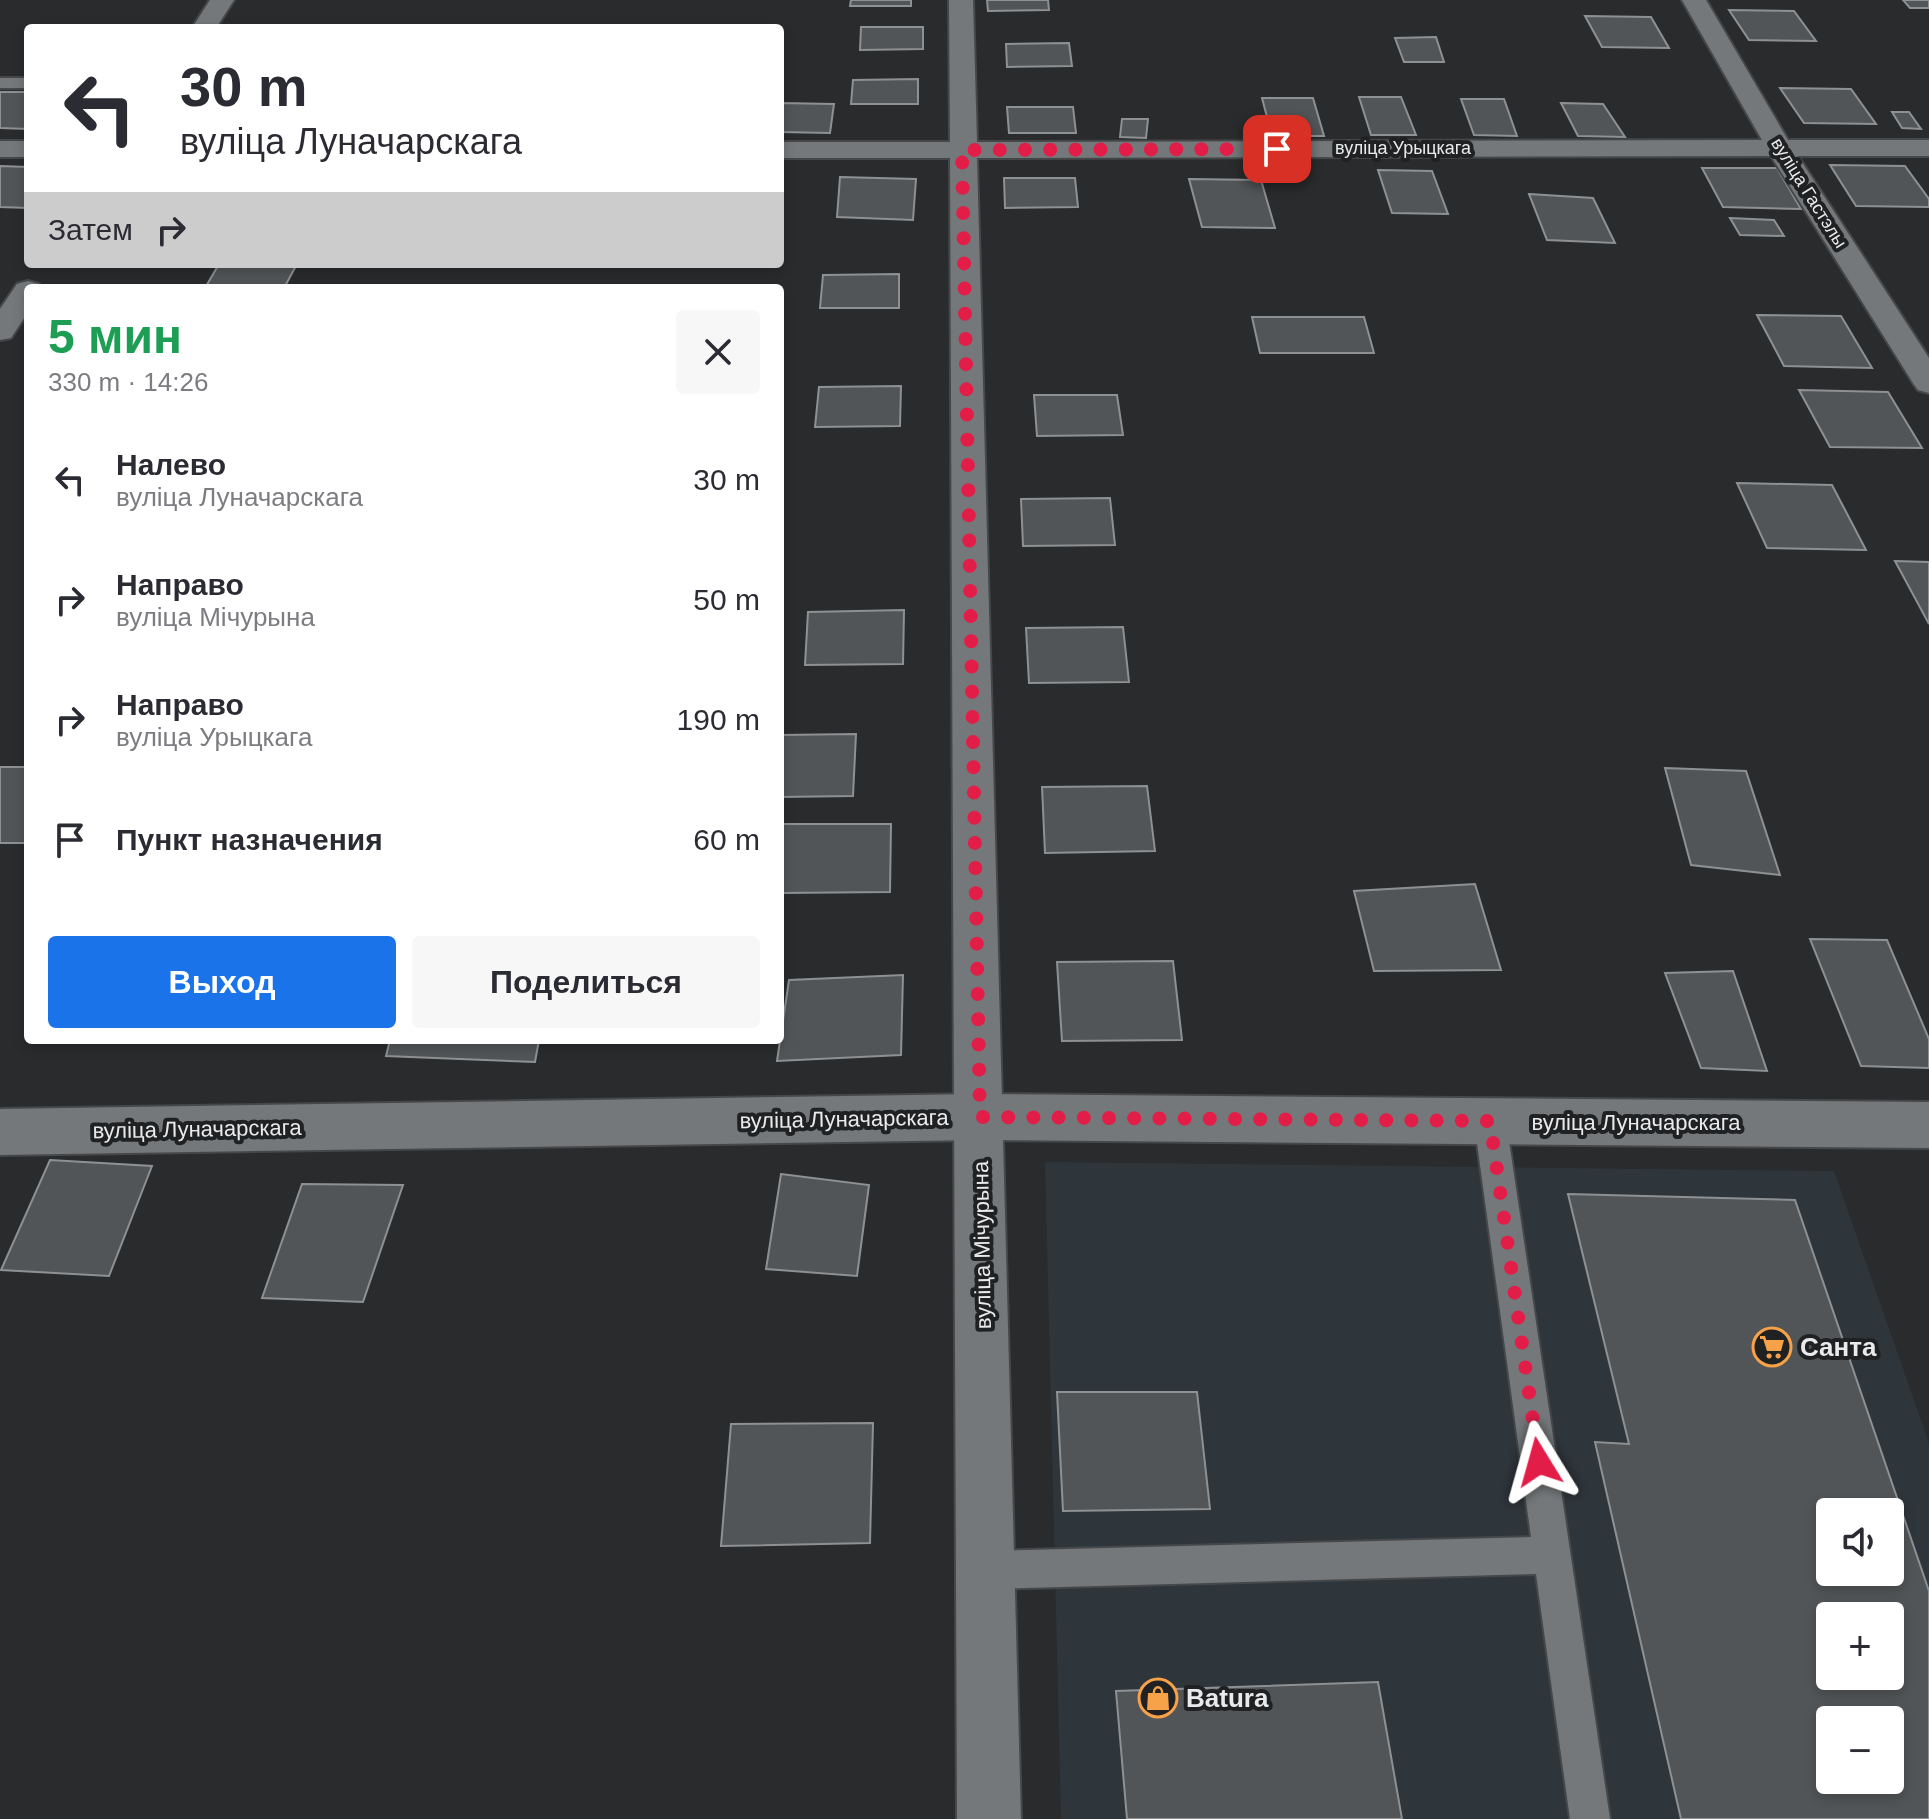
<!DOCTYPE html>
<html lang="ru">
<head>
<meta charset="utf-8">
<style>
  body { margin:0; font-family:Helvetica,sans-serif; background:#f7f7f7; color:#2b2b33; height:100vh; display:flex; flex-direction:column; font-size:30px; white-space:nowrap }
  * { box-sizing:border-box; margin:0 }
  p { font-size:26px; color:#7c7c81 }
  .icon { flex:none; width:44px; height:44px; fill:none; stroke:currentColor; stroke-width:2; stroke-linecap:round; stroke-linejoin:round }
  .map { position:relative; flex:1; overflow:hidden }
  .panel { position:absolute; left:24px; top:284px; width:760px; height:760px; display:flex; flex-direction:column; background:#fff; border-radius:8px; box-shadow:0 4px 12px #0003 }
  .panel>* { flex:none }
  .banner { position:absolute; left:24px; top:24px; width:760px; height:244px; border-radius:8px; box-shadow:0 4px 12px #0003; background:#fff; color:#2b2b33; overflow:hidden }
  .fabs { position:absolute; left:1816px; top:1498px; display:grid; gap:16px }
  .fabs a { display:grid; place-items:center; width:88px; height:88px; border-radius:8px; background:#fff; box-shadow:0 4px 12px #0003; font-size:40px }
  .pin { position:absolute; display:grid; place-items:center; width:68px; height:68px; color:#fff; margin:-34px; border-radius:16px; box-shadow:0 4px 12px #0006 }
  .me { position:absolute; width:88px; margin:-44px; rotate:352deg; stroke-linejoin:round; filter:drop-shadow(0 0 6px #0008) }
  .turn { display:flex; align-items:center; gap:28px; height:168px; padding:0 24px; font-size:36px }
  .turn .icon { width:104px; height:104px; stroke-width:2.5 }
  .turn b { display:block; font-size:56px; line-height:68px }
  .then { display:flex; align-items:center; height:76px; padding:0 24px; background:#0003; gap:16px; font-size:30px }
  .round { display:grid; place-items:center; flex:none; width:84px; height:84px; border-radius:8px; background:#f7f7f7 }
  .headline { display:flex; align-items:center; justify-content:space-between; height:136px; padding:0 24px }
  h1 { font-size:48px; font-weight:700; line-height:60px; color:#1e9e55 }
  .button { display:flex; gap:16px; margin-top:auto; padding:16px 24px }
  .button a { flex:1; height:92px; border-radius:8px; background:#1a73e8; color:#fff; font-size:32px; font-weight:700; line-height:92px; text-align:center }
  .button a+a { background:#f7f7f7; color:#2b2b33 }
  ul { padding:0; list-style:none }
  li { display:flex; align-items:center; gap:24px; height:120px; padding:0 24px }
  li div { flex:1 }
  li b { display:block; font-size:30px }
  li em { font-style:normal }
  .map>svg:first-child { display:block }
  .built { fill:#2e353b; fill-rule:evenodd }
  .building { fill:#525557; stroke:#8e9193; stroke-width:2; fill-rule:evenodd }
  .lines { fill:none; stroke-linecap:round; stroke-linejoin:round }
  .service-casing { stroke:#464749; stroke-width:4 }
  .minor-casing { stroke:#464749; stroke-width:4 }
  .tertiary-casing { stroke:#464749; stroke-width:4 }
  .service { fill:#75787a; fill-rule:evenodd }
  .minor { fill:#75787a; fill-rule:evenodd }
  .tertiary { fill:#75787a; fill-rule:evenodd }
  .route { stroke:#e11d48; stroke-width:14; stroke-dasharray:0 25.2 }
  .labels { text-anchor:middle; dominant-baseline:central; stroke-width:8; stroke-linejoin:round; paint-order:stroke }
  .far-street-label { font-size:18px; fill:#e9eaec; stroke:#1f2123 }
  .street-label { font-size:22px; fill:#e9eaec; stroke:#1f2123 }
  .near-poi-label { font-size:26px; font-weight:bold; fill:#e9eaec; stroke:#1f2123; text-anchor:start }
</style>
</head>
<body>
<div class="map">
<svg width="1929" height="1819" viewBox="0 0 1929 1819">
  <rect width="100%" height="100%" fill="#292b2d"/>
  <path class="built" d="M1045,1162l789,9 95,272v376h-868zM1830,1512h60v60h-60zM1830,1616h60v60h-60zM1830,1720h60v60h-60z"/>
  <g class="building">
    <path d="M851,0h60v6h-61z"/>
    <path d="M987,0h61l1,10 -61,1z"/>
    <path d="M1903,0h26v8h-19z"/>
    <path d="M1729,10l65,1 22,30 -67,-1z"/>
    <path d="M1585,16l66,1 18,31 -67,-1z"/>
    <path d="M861,27h62v22l-63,1z"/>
    <path d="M1436,37l8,25h-40l-9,-24z"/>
    <path d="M1069,43l3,23 -65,1 -1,-23z"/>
    <path d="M918,79v25h-67l2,-24z"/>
    <path d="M1780,88l71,1 25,35 -72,-1z"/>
    <path d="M0,92h28v37l-28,-1z"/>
    <path d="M1359,97h42l15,38h-45z"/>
    <path d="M1262,98h51l11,38h-52z"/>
    <path d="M1461,99h43l13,37 -43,-1z"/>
    <path d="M780,103l54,1 -4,29 -50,-1z"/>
    <path d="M1561,103l42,1 22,33 -47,-1z"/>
    <path d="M1007,107h66l3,26h-67z"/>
    <path d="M1892,112h17l12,17 -19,-1z"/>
    <path d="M1122,119h26l-2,19 -26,-1z"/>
    <path d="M1830,165l75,1 24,33v8l-73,-1z"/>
    <path d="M0,166l28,1v41l-28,-1z"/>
    <path d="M1702,168h75l24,41 -78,-2z"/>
    <path d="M1378,170l54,1 16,43 -56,-1z"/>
    <path d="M840,177l76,2 -3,41 -76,-3z"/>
    <path d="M1004,178h71l3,29 -73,1z"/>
    <path d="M1189,179l72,1 14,48 -73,-1z"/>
    <path d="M1529,194l64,4 22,45 -68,-3z"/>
    <path d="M1730,218l44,2 10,16 -44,-1z"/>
    <path d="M219,264h78l-13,24h-79z"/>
    <path d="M899,274v34h-79l3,-33z"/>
    <path d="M1757,315l84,1 31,52 -88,-2z"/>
    <path d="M1252,317h112l10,36h-114z"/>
    <path d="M901,386l-1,40 -85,1 4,-40z"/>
    <path d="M1799,390l89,2 34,56 -92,-1z"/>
    <path d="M1034,395h83l6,40 -86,1z"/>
    <path d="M1737,483l95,2 34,65 -99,-2z"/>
    <path d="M1110,498l5,47 -92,1 -2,-47z"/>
    <path d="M1895,561l34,1v62z"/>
    <path d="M904,610l-1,54 -98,1 3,-53z"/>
    <path d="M1123,627l6,55 -100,1 -3,-55z"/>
    <path d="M856,734l-3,62 -73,1v-62z"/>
    <rect x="0" y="767" width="28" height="76"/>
    <path d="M1665,768l81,3 34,104 -89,-10z"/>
    <path d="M1147,786l8,65 -110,2 -3,-66z"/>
    <path d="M783,824h108l-1,68 -110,1z"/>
    <path d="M1475,884l26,86 -127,1 -20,-80z"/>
    <path d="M1810,939l77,1 42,99v29l-68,-2z"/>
    <path d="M1173,961l9,79 -120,1 -5,-79z"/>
    <path d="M1733,971l34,100 -66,-3 -36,-95z"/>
    <path d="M903,975l-2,80 -124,6 12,-81z"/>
    <path d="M390,1040h149l-4,22 -149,-6z"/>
    <path d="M50,1160l102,6 -43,110 -108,-6z"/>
    <path d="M781,1174l88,11 -12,91 -91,-7z"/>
    <path d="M302,1184l101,1 -40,117 -101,-4z"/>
    <path d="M1568,1194l227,6 134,391v228h-248l-86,-377 34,2zM1830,1512h60v60h-60zM1830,1616h60v60h-60zM1830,1720h60v60h-60z"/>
    <path d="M1057,1392h140l13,117 -147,2z"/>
    <path d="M873,1423l-3,120 -149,3 10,-122z"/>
    <path d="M1378,1682l24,137h-275l-11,-128z"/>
  </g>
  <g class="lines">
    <defs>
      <g id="service">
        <rect x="0" y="78" width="28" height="10"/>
        <path d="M1490,1106l11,5 5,10 104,698h-40l-34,-245 -550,15 -13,-6 -6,-13 6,-13 13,-6 545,-14 -57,-416 5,-10z"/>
      </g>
      <g id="minor">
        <path d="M949,0h24l4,142 785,-2 -80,-140h24l82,140h141v16h-131l131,202v35l-11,-3 -5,-7 -142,-227 -794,2 44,1661h-64l-7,-1661h-170v-16h170z"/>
        <rect x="0" y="141" width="28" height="16"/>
      </g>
      <g id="tertiary">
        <path d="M210,0h24l-18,28h-24z"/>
        <path d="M28,281l11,3 3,4h-14v24l-17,26 -11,2v-31l17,-25z"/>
        <path d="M980,1094l949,8v46l-949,-8 -980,15v-46z"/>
      </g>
    </defs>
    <use href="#service" class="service-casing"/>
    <use href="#minor" class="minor-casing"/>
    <use href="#tertiary" class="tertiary-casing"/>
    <use href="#service" class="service"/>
    <use href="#minor" class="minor"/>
    <use href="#tertiary" class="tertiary"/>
  </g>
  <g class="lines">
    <path class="route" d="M1277,149l-315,1 18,967 510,4 49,341"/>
  </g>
  <defs>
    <symbol id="supermarket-ring" viewBox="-11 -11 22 22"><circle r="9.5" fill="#1f2123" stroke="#f7a149" stroke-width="1.5"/><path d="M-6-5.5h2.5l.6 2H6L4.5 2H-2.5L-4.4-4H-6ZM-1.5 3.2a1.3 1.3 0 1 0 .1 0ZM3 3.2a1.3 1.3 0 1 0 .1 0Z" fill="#f7a149"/></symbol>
    <symbol id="shop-ring" viewBox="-11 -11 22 22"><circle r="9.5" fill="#1f2123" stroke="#f7a149" stroke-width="1.5"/><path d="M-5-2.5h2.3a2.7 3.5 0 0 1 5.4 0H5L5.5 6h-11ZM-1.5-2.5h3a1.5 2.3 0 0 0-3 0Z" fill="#f7a149"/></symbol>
  </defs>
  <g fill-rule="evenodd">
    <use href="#supermarket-ring" x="1750" y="1325" width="44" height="44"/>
    <use href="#shop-ring" x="1136" y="1676" width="44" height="44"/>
  </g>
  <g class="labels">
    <g class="far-street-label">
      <text x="1403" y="148">вуліца Урыцкага</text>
      <text transform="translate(1809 193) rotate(58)">вуліца Гастэлы</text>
    </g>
    <g class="street-label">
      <text transform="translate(844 1119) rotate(-1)">вуліца Луначарскага</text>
      <text x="1636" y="1122">вуліца Луначарскага</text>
      <text transform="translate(197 1129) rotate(-1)">вуліца Луначарскага</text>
      <text transform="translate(982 1245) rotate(-91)">вуліца Мічурына</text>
    </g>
    <g class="near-poi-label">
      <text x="1800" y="1347">Санта</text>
      <text x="1186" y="1698">Batura</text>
    </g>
  </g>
</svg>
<div class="fabs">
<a><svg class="icon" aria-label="sound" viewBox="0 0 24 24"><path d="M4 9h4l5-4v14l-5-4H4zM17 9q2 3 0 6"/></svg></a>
<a>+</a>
<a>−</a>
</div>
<div class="pin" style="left:1277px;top:149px;background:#d93025"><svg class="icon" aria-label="arrive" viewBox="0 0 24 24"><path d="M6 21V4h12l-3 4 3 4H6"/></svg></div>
<svg class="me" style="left:1539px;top:1462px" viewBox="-20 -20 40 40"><path d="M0-17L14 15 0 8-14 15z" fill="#e11d48" stroke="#fff" stroke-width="4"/></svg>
<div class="banner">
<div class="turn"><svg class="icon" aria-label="left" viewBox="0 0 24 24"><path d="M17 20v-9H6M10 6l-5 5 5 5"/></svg><div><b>30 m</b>вуліца Луначарскага</div></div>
<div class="then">Затем<svg class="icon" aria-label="right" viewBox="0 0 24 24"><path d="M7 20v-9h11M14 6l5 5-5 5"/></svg></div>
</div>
<section class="panel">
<div class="headline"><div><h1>5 мин</h1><p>330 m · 14:26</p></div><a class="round"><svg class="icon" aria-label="close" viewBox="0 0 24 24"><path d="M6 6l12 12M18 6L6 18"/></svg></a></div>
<ul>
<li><svg class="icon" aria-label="left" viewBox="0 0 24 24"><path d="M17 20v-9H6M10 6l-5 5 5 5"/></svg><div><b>Налево</b><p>вуліца Луначарскага</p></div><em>30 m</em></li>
<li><svg class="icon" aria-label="right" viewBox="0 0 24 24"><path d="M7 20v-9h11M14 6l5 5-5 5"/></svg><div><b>Направо</b><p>вуліца Мічурына</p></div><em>50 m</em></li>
<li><svg class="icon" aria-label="right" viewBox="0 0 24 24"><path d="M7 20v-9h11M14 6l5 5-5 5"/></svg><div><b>Направо</b><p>вуліца Урыцкага</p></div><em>190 m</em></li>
<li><svg class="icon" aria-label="arrive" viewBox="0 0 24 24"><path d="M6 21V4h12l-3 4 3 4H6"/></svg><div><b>Пункт назначения</b></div><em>60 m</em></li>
</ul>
<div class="button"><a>Выход</a><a>Поделиться</a></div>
</section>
</div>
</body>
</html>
